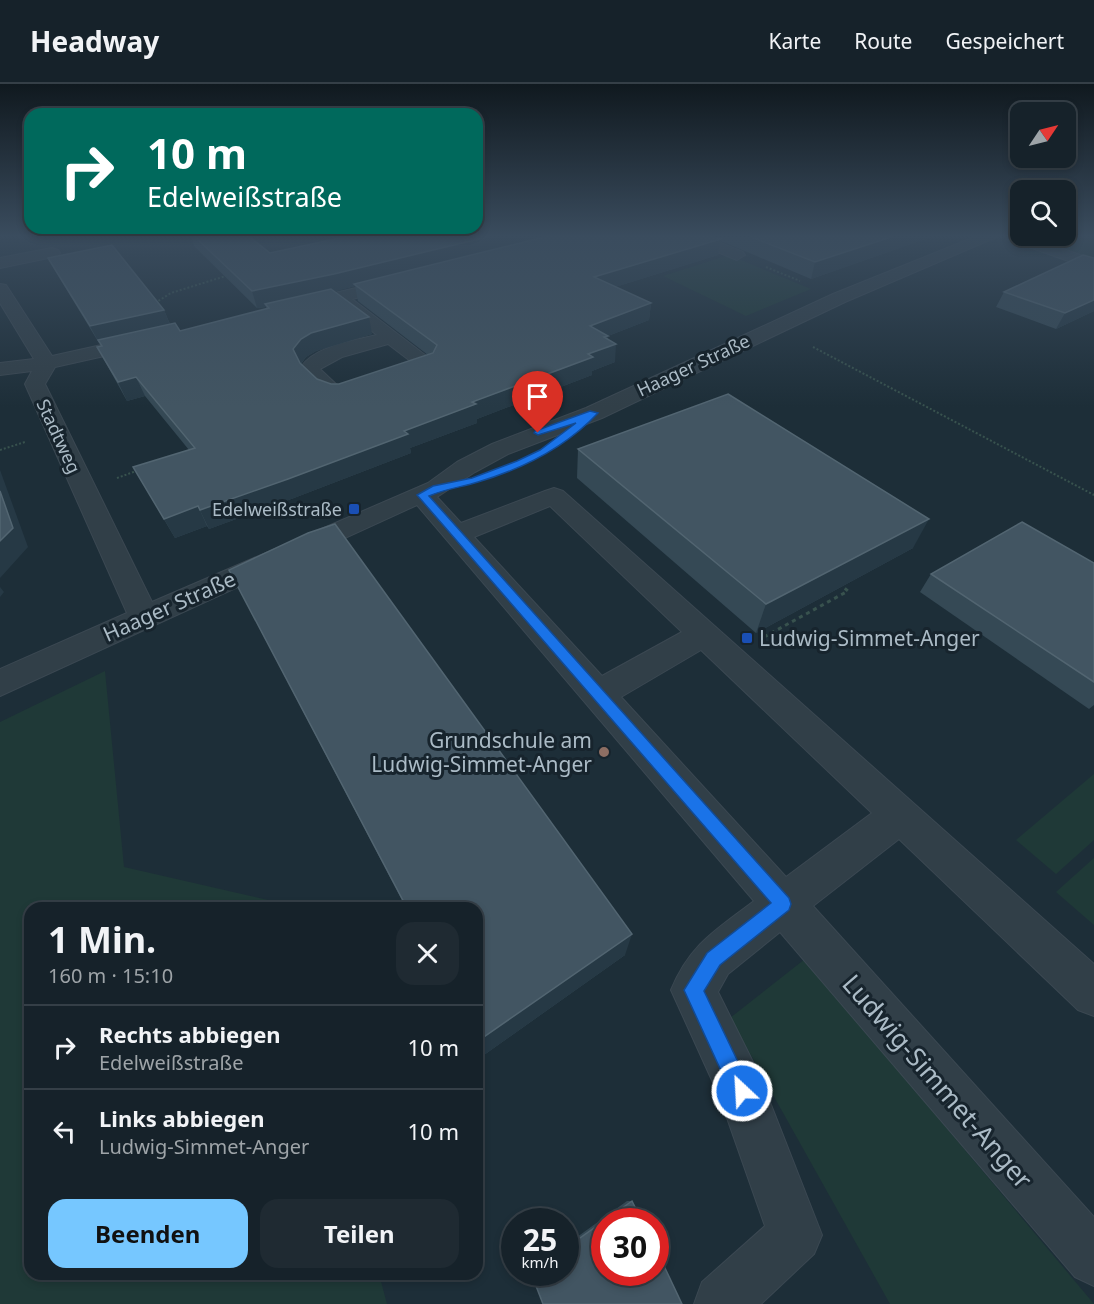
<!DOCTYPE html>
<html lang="de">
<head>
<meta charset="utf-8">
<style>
  body { margin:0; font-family:"Noto Sans",sans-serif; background:#1f2a32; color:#f1f3f6; height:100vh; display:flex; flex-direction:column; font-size:22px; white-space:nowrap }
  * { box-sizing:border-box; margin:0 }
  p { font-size:20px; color:#9ea4a8 }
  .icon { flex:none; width:33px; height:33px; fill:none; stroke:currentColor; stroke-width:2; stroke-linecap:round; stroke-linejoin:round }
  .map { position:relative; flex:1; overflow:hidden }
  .details { position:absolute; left:24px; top:818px; width:459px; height:378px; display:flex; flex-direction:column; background:#16222a; border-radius:18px; box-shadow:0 3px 9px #0003,0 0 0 2px #353f47 }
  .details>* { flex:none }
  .guide { position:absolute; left:24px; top:24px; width:459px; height:126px; border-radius:18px; box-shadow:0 3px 9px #0003,0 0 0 2px #353f47; background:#00695c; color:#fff; overflow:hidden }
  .needle { width:39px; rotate:55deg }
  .controls { position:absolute; left:1010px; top:18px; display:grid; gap:12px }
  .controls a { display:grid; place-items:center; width:66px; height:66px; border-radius:12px; background:#16222a; box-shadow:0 3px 9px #0003,0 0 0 2px #353f47; font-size:30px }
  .speed { position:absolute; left:501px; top:1124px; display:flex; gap:12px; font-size:30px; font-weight:700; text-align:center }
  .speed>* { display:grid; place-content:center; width:78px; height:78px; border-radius:50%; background:#16222a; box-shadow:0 3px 9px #0003,0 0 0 2px #353f47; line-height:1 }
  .speed small { font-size:15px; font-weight:400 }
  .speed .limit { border:9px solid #d22; background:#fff; color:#111 }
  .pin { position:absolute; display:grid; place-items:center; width:51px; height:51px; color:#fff; margin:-62px -26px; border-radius:50% 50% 50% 0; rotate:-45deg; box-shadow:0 0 6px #0007 }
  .pin .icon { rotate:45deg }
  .me { position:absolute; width:66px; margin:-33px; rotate:335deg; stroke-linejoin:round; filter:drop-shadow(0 0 4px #0008) }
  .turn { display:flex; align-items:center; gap:21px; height:126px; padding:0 24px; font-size:27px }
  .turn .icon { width:78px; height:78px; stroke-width:2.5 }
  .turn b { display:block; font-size:42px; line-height:51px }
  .round { display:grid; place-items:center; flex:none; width:63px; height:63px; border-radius:18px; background:#1f2a32 }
  .overview { display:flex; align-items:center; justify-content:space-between; height:102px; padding:0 24px }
  h1 { font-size:36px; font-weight:700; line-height:45px }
  .action { display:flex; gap:12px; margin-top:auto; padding:12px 24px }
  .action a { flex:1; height:69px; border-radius:18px; background:#76c7ff; color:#111; font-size:24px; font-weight:700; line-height:69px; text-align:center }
  .action a+a { background:#1f2a32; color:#f1f3f6 }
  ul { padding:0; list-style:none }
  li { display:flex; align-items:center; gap:18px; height:84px; padding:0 24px; border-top:2px solid #353f47 }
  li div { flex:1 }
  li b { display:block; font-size:22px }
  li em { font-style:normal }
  header { display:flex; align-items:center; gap:36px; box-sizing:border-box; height:84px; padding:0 30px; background:#16222a; border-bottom:2px solid #353f47 }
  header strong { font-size:28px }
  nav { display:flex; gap:33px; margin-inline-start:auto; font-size:21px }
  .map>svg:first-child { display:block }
  .green { fill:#1f3937 }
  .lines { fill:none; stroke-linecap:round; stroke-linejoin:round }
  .minor-casing { stroke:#3b4852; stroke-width:2 }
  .path-far1 { stroke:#38524e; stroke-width:2; stroke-dasharray:2 2; stroke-linecap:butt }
  .path { stroke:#38524e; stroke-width:3; stroke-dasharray:4 4; stroke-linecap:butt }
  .minor { fill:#313f48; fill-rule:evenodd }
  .wall { fill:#354955; fill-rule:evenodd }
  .shaded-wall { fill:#263945 }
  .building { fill:#425562; stroke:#526571; stroke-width:1.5 }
  .route { fill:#1a73e8; stroke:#114b97; stroke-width:1.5 }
  .transit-dot { fill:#1a4fb4; stroke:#17242d; stroke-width:2 }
  .education-dot { fill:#8d6e63; stroke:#17242d; stroke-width:2 }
  .labels { text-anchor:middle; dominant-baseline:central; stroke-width:6; stroke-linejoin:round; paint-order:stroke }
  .far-street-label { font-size:18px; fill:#abbbc6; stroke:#17242d }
  .far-poi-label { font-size:18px; fill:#abbbc6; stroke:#17242d; text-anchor:end }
  .street-label { font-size:21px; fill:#abbbc6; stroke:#17242d }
  .poi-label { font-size:21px; fill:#abbbc6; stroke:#17242d; text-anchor:start }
  .near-street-label { font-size:26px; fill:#abbbc6; stroke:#17242d }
</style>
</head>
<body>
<header>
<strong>Headway</strong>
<nav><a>Karte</a><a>Route</a><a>Gespeichert</a></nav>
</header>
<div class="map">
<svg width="1094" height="1220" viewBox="0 0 1094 1220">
  <rect width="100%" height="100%" fill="#1d2e38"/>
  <g class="green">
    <path d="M1022,153h72v23z"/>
    <path d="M729,171l82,34 -65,27 -83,-40z"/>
    <path d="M105,587l19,196 157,36 2,4 -253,1v366h349l8,30h-387v-582z"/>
    <path d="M1094,690v66l-38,34 -40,-34z"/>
    <path d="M1094,774v67l-38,-33z"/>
    <path d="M805,875l289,345h-204l-160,-286z"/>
  </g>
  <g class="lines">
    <defs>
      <g id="minor">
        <path d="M703,152l40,16 2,3 -8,5 -39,-16 -3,-3 3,-3z"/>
        <path d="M977,152h22l-154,66 -243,116 -94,36 -33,18 -38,25 24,26 84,-32 9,-3 9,3 531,473v52l-16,-6 -179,-171 -86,67 281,311v69l-19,-9 -295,-345 -52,42 -10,18 41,82 63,161 -8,19 -53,50h-67l8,-22 63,-56 -45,-128 -49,-108c19,-46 45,-60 83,-89l-337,-396 -417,191v-27l127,-56 -102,-229 7,-13 -32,4v-12l34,-4 -34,-56v-19l6,1 46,71 90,-20 7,2 3,4 -3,4 -94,21 -10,17 107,218 276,-119 29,-21 35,-18 94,-36 247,-114zM550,422l132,126 -80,44 -128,-139zM701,566l171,163 -86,64 -165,-180z"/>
        <path d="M1004,152h23l67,24v10l-88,-31z"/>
        <path d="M52,164l6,2 2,3 -2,3 -58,12v-10z"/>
        <path d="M399,194l8,5 -2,4 -53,12 86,66 -3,4 -92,31c-18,4 -32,-15 -41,-28l-2,-4c15,-22 52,-27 77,-33l-42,-32 -37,9 -6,-1 -3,-4 3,-4zM388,260l25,19 -74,24 -19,-18 22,-12z"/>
      </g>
    </defs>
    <use href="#minor" class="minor-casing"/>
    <g class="path-far1">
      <path d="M766,183l34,14"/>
      <path d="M155,219l16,-10 58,-18"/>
      <path d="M813,263l281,148"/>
      <path d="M0,366l25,-8"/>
      <path d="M117,394l22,-8"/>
    </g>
    <path class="path" d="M764,553l84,-46 -6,-5"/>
    <use href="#minor" class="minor"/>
  </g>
  <g class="wall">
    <path d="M191,153h59l20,16 74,-16h587l-120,42 -90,-38 -3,14 -103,32 36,16 -2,17 -41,16v3l7,23 -23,9v4l-115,44v4l-67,25 1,5 -117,45 -85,31 -2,-3 -32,12 -42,-71 56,-17 -44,-54 -18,5 -30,-54 5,-1 -2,-3h-1l-42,-69 -9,-16 116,52 6,14 10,7 86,-22v-2l-9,1 -63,-62zM355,202l3,15 70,54 -89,29h-8l-14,-5 -16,-15 5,-7 10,-6 56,-17 -38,-43z"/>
    <path d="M1094,174v53l-38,18 -60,-22 8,-15z"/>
    <path d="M578,365l335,99 -157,85 -179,-155z"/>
    <path d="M1094,479v142l-5,4 -169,-117 11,-18z"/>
    <path d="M229,486l396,385 -141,100 -7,-12v-135h-71z"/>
    <path d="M627,1117h5l10,20h-38v51h52v-23l26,55h-139l-11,-32h34v-27z"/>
  </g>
  <g class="shaded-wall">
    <path d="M487,153h63l-196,47 1,2 -18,5 -70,15 -2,-2 1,3 -9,1 -5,-17z"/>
    <path d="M891,153h40l-120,42 4,-17z"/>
    <path d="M721,155l-3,16 -125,39 1,-17z"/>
    <path d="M1094,216v11l-38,18 9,-16z"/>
    <path d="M651,219l-2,17 -41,16 -1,12 9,-4 -1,18 -23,9v4l-115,44v4l-67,25 1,5 -117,45 -85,31 -9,-19 204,-79 68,-29 118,-76z"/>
    <path d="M164,226l7,17 -72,16 -9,-17z"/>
    <path d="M369,233l3,17 -56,17 -10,6 -8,10 -5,-18 8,-10 10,-6z"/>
    <path d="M136,293l9,19 -18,5 -9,-19z"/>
    <path d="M0,386l28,77 -28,31z"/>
    <path d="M198,422l9,20 -32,12 -11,-19z"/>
    <path d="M929,435l-16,29 -157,85 10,-29z"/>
    <path d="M0,503l4,5 -4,5z"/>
    <path d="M632,850l-7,21 -141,100 -6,-14z"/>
  </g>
  <g class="building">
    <path d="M195,153h55l20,16 74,-16h143l-153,37 -82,17z"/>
    <path d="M544,153h171l6,2 -127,38 57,26 -61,23 18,10 -4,1 12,7 -28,10 5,3 -121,45 4,2 -72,27 4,3 -120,45 -88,31 -2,-4 -34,13 -31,-52 62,-19 -59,-71 -18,5 -21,-35 5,-1 -4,-6 77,-17 5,8 89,-23 -4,-4 66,-15 38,28 -58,16 -10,6 -8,10 7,14 17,16 14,5h8l94,-31 4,-8 -83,-61z"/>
    <path d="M751,153h140l-76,25z"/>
    <path d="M112,161l52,65 -74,16 -42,-68z"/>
    <path d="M1083,171l11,3v42l-29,13 -61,-21z"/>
    <path d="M728,310l201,125 -163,85 -188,-155z"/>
    <path d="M0,407l13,37 -13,13z"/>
    <path d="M1022,438l72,41v119l-163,-108z"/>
    <path d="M335,440l297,410 -154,107 -1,-1v-132h-70l-178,-338 79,-37z"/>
    <path d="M632,1117l10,20h-38v51h52v-23l26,55h-139l-12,-31 2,-1h33v-24z"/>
  </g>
  <linearGradient id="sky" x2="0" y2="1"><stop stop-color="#10191f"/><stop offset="0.47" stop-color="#3a4c5e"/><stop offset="1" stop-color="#3a4c5e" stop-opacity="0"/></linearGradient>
  <rect width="1094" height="323" fill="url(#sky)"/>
  <path class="route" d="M590,327l8,2c-32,34 -76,56 -120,69 -16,5 -33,7 -49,14l360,402 2,6 -2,6 -69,55 -16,26 48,100 -3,8 -7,2 -8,-2 -50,-109 23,-37 64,-50 -354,-408 16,-9 39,-8 45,-17 23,-11 36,-27 -38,12 -4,-2 1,-2z"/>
  <g class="transit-dot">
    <rect x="348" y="419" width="12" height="12" rx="3"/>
    <rect x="741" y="548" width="12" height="12" rx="3"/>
  </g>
  <circle class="education-dot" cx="604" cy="668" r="6"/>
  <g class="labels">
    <g class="far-street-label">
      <text transform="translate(693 281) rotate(-25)">Haager Straße</text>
      <text transform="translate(59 352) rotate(65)">Stadtweg</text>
    </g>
    <g class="far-poi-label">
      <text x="342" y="425">Edelweißstraße</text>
    </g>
    <g class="street-label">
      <text transform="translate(169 522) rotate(-24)">Haager Straße</text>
    </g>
    <g class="poi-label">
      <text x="759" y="554">Ludwig-Simmet-Anger</text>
      <text x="592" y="656" text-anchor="end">Grundschule am<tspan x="592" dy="24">Ludwig-Simmet-Anger</tspan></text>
    </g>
    <g class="near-street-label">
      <text transform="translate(938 997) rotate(49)">Ludwig-Simmet-Anger</text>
    </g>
  </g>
</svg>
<div class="controls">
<a><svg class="needle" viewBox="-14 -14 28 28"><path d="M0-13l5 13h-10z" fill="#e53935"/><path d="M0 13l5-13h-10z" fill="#9ea4a8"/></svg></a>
<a><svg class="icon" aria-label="search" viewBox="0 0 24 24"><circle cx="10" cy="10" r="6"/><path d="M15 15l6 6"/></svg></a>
</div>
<div class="speed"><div>25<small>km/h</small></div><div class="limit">30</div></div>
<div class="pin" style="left:538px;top:349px;background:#d93025"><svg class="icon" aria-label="arrive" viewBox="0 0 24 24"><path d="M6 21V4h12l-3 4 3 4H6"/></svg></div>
<svg class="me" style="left:742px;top:1007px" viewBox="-20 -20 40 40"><circle r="17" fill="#1a73e8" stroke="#fff" stroke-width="3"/><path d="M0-11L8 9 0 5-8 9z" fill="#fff"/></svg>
<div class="guide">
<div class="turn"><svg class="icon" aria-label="right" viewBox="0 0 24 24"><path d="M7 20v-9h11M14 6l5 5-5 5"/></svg><div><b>10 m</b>Edelweißstraße</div></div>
</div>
<section class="details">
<div class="overview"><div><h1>1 Min.</h1><p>160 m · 15:10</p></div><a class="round"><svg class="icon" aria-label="close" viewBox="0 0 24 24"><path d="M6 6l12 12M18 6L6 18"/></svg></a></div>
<ul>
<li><svg class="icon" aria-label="right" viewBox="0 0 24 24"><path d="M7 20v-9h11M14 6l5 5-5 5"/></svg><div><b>Rechts abbiegen</b><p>Edelweißstraße</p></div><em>10 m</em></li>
<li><svg class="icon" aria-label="left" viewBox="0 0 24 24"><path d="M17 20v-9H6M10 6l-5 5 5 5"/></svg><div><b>Links abbiegen</b><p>Ludwig-Simmet-Anger</p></div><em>10 m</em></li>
</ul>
<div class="action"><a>Beenden</a><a>Teilen</a></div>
</section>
</div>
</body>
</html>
